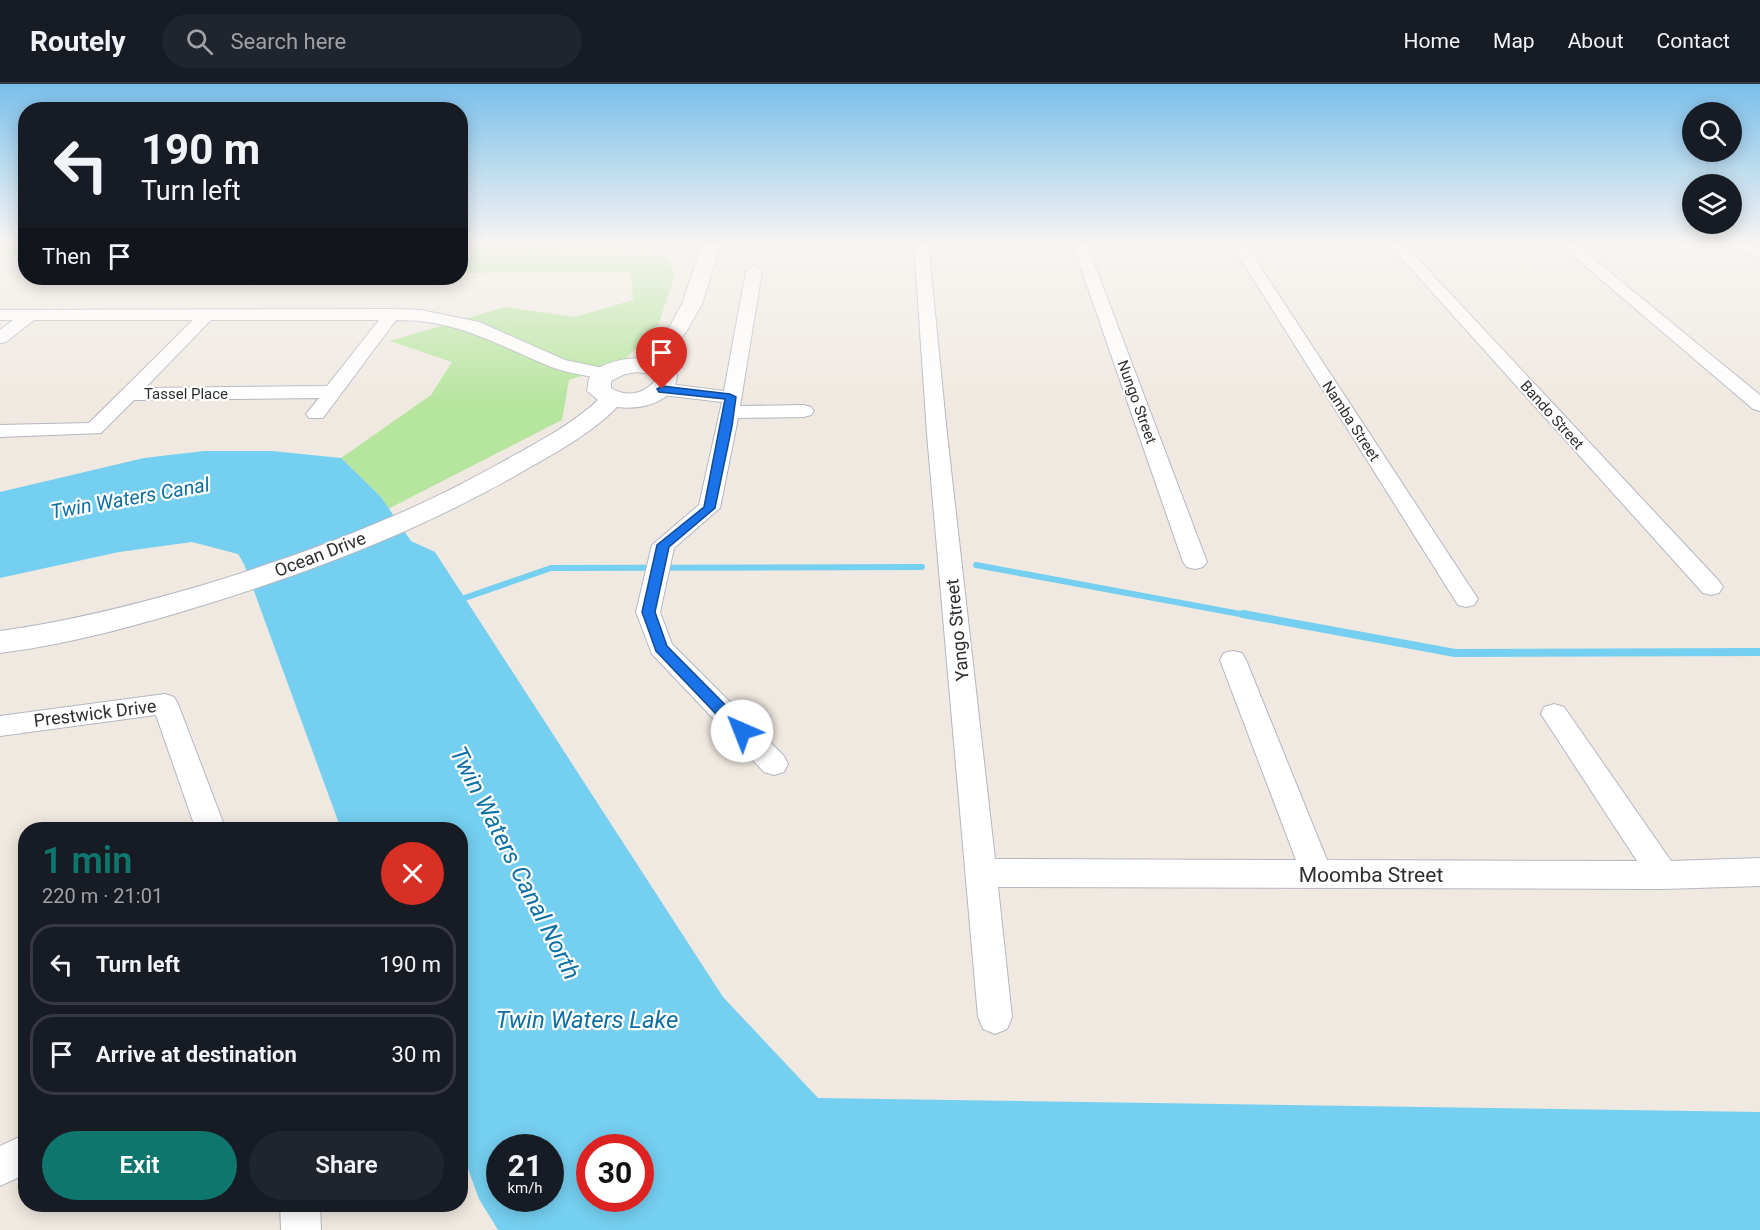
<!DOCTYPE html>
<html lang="en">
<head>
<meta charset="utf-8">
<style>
  body { margin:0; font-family:Roboto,sans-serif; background:#20242c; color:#f1f3f6; height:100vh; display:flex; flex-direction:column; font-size:22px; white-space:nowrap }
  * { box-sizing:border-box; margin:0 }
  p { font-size:20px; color:#9ea1a6 }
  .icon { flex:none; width:33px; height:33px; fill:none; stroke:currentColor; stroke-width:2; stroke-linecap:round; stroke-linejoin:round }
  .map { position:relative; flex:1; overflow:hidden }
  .panel { position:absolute; left:18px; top:738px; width:450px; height:390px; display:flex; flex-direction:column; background:#171b24; border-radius:24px; box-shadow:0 3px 15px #0003 }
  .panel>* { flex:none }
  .banner { position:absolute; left:18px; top:18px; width:450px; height:183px; border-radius:24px; box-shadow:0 3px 15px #0003; background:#171b24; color:#f1f3f6; overflow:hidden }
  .tools { position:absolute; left:1682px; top:18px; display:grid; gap:12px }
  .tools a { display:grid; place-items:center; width:60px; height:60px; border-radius:50%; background:#171b24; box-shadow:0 3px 15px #0003; font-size:30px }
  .speed { position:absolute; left:486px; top:1050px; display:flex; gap:12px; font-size:30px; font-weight:700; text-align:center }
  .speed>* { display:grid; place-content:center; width:78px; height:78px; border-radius:50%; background:#171b24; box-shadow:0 3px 15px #0003; line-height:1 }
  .speed small { font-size:15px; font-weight:400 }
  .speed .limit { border:9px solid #d22; background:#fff; color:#111 }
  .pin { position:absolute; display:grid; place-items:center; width:51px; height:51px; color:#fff; margin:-62px -26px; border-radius:50% 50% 50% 0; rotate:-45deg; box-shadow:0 0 6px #0007 }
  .pin .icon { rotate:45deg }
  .me { position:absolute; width:66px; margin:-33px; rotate:316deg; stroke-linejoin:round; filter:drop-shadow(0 0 4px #0008) }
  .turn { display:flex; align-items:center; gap:21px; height:126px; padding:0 24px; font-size:27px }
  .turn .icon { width:78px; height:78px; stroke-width:2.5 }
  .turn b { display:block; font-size:42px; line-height:51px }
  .then { display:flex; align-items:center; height:57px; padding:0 24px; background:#0003; gap:12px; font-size:22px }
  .round { display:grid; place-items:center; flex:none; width:63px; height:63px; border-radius:32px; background:#20242c }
  .head { display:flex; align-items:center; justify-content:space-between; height:102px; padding:0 24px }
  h1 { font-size:36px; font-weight:600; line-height:45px; color:#0f766e }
  .cta { display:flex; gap:12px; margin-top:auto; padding:12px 24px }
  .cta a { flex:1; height:69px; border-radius:36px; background:#0f766e; color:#fff; font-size:24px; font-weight:600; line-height:69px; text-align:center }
  .cta a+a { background:#20242c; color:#f1f3f6 }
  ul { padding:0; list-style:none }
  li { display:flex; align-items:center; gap:18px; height:81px; margin:0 12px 9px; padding:0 12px; border:3px solid #363941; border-radius:24px }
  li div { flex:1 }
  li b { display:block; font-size:22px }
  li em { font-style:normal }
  header { display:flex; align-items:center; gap:36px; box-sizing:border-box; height:84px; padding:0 30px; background:#171b24; border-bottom:2px solid #363941 }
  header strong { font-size:28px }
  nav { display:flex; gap:33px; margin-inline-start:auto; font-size:21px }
  .search { width:420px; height:54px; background:#20242c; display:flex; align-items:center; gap:15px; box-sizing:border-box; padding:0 21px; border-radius:33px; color:#9ea1a6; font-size:22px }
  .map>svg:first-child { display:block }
  .green { fill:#b6e59e }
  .water { fill:#75cff0; fill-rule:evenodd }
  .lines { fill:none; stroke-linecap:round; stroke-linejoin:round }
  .stream-far2 { stroke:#75cff0; stroke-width:4.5 }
  .stream-far1 { stroke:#75cff0; stroke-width:6 }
  .stream { stroke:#75cff0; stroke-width:8 }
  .minor-casing { stroke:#b4b7c1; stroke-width:2 }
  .tertiary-casing { stroke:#b4b7c1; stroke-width:2 }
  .minor { fill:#fff; fill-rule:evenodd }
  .tertiary { fill:#fff; fill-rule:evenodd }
  .route { fill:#1a73e8; stroke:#114b97; stroke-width:1.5 }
  .labels { text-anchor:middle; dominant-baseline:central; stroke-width:4.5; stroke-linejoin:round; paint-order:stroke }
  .far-street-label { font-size:15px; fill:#2e2e2e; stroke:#fff }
  .street-label { font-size:18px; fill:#2e2e2e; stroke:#fff }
  .water-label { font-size:20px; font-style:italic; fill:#0d6fa3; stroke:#fff }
  .near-street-label { font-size:21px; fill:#2e2e2e; stroke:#fff }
  .near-water-label { font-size:24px; font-style:italic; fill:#0d6fa3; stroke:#fff }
</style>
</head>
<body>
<header>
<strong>Routely</strong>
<div class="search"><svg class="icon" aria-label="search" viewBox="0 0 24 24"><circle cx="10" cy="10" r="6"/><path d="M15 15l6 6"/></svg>Search here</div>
<nav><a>Home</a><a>Map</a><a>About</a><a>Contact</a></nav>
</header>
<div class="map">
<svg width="1760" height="1146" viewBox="0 0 1760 1146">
  <rect width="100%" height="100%" fill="#efe9e1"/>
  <g class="green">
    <rect x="0" y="158" width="25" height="13"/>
    <path d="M461,158h214l-4,9 -210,2z"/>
    <path d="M461,170l205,1 9,19 -16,49 -37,40 -53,17 -7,40 -174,89 -7,-12 -40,-39 90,-63 21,-33 -62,-21 115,-34 70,10 58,-17 -2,-28 -170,1z"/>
  </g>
  <path class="water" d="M204,367h68l69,7 40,39 30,44 24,11 288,445 95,101 942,14v118h-1262l-19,-31 -18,-50 -1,-319 -119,-1 -97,-265 -6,-10 -46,-12 -73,10 -119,26v-86l144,-34zM500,1064h50v50h-50zM590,1064h50v50h-50z"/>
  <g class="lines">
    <path class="stream-far2" d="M0,161l16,-3"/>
    <g class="stream-far1">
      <path d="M976,481l275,51"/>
      <path d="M456,517l95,-33 371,-1"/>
    </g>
    <path class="stream" d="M1243,530l212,39 305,-1"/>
    <defs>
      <g id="minor">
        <path d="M914,158h14l19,192 48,425 301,1 -76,-200 4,-7 9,-2 9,2 4,7 81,200 310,1 -96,-147 3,-7 10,-3 10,3 107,154 89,-3v28l-97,3 -665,-2 14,130 -5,12 -12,5 -12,-5 -5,-12 -51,-583z"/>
        <path d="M1072,158h14l121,320 -4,5 -8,2 -8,-2 -4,-5z"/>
        <path d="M1230,158h14l230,351 4,6 -4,6 -8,2 -8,-2z"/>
        <path d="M1387,158h15l317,339 4,6 -4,6 -8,2 -8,-2z"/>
        <path d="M1557,158h16l187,153v16l-7,-2z"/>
        <path d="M1734,158h17l9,6v12l-5,-2z"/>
        <path d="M754,182l8,5 -22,135 64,-1 7,2 3,4 -3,4 -7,2 -66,1 -18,90 -46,40 -14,64 12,32 112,112 4,8 -4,8 -10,3 -10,-3 -112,-118 -16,-42 16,-67 47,-40 23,-103 -60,-7 -7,-2 -2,-4 2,-4 7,-2 62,8 22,-120z"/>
        <path d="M392,225l29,1 58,12 86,38 47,10 3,4 -3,4 -6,1c-18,-3 -38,-6 -55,-12 -56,-23 -91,-47 -155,-47l-73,98h-14l-3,-4 13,-16 -185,2 -33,33 -101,4v-12l89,-2 104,-103h-159l-28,22 -6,1v-13l13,-10h-13v-10zM211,236h168l-52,66 -182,2z"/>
        <path d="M165,610l9,3 4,7 48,126h-30l-40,-115 -156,21v-20z"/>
        <path d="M26,1050v40l-26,12v-40z"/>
        <path d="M280,1120h40l1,26h-40z"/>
      </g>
      <path id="tertiary" d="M703,158h18l-19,62 -16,28 -25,31 16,12c-1,28 -38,35 -60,32 -26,27 -64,47 -97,66 -99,57 -204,97 -313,131 -68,21 -136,40 -207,49v-22c68,-9 134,-26 200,-45 105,-32 207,-70 302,-124 31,-17 71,-38 96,-62l-11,-9c1,-5 1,-10 3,-15 9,-13 37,-19 51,-17l29,-33 12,-22zM637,288l13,2 5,3 -1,5c-12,13 -28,15 -43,6v-7l14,-7z"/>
    </defs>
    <use href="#minor" class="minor-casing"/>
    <use href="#tertiary" class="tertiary-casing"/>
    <use href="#minor" class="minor"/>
    <use href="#tertiary" class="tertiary"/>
  </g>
  <linearGradient id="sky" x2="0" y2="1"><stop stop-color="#7abfeb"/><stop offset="0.5" stop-color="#f8f5f2"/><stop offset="1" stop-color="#f8f5f2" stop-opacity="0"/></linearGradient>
  <rect width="1760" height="319" fill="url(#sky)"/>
  <path class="route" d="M662,302l68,8 6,3 -4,29 -17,82 -46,39 -14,65 12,34 80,81 2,4 -2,4h-11l-80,-84 -14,-39 15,-67 47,-38 21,-108 -66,-7 -2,-3z"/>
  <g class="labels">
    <g class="far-street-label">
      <text x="186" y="310">Tassel Place</text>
      <text transform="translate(1137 318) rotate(70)">Nungo Street</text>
      <text transform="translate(1552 331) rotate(48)">Bando Street</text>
      <text transform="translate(1351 337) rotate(57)">Namba Street</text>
    </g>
    <g class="street-label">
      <text transform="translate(320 470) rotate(-21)">Ocean Drive</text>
      <text transform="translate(957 546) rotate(-96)">Yango Street</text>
      <text transform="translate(95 629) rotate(-7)">Prestwick Drive</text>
    </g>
    <g class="water-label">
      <text transform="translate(130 414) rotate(-10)">Twin Waters Canal</text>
    </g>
    <g class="near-street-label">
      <text x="1371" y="791">Moomba Street</text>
    </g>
    <g class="near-water-label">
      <text transform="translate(515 779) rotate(63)">Twin Waters Canal North</text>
      <text x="587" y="936">Twin Waters Lake</text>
    </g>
  </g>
</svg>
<div class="tools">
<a><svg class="icon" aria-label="search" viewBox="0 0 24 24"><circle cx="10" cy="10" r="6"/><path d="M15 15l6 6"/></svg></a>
<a><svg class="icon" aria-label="layers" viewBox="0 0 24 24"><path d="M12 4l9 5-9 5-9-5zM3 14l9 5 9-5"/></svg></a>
</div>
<div class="speed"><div>21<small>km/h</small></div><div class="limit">30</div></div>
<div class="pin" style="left:662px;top:305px;background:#d93025"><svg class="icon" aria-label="arrive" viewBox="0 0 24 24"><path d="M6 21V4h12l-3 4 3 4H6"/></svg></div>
<svg class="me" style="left:742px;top:647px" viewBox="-20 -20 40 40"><circle r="19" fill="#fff"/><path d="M0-13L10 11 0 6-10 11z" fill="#1a73e8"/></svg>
<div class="banner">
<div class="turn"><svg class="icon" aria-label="left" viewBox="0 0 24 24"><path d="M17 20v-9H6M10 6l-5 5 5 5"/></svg><div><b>190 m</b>Turn left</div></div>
<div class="then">Then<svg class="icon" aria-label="arrive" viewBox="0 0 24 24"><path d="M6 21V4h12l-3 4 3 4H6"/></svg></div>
</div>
<section class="panel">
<div class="head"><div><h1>1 min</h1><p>220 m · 21:01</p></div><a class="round" style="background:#d93025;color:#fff"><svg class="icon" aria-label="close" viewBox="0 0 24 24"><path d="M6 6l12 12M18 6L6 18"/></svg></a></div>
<ul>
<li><svg class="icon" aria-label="left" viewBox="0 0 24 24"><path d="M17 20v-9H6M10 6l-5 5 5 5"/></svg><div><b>Turn left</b></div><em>190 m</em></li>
<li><svg class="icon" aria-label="arrive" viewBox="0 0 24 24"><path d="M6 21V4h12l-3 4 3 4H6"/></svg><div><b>Arrive at destination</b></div><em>30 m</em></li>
</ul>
<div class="cta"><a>Exit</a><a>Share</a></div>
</section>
</div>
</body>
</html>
